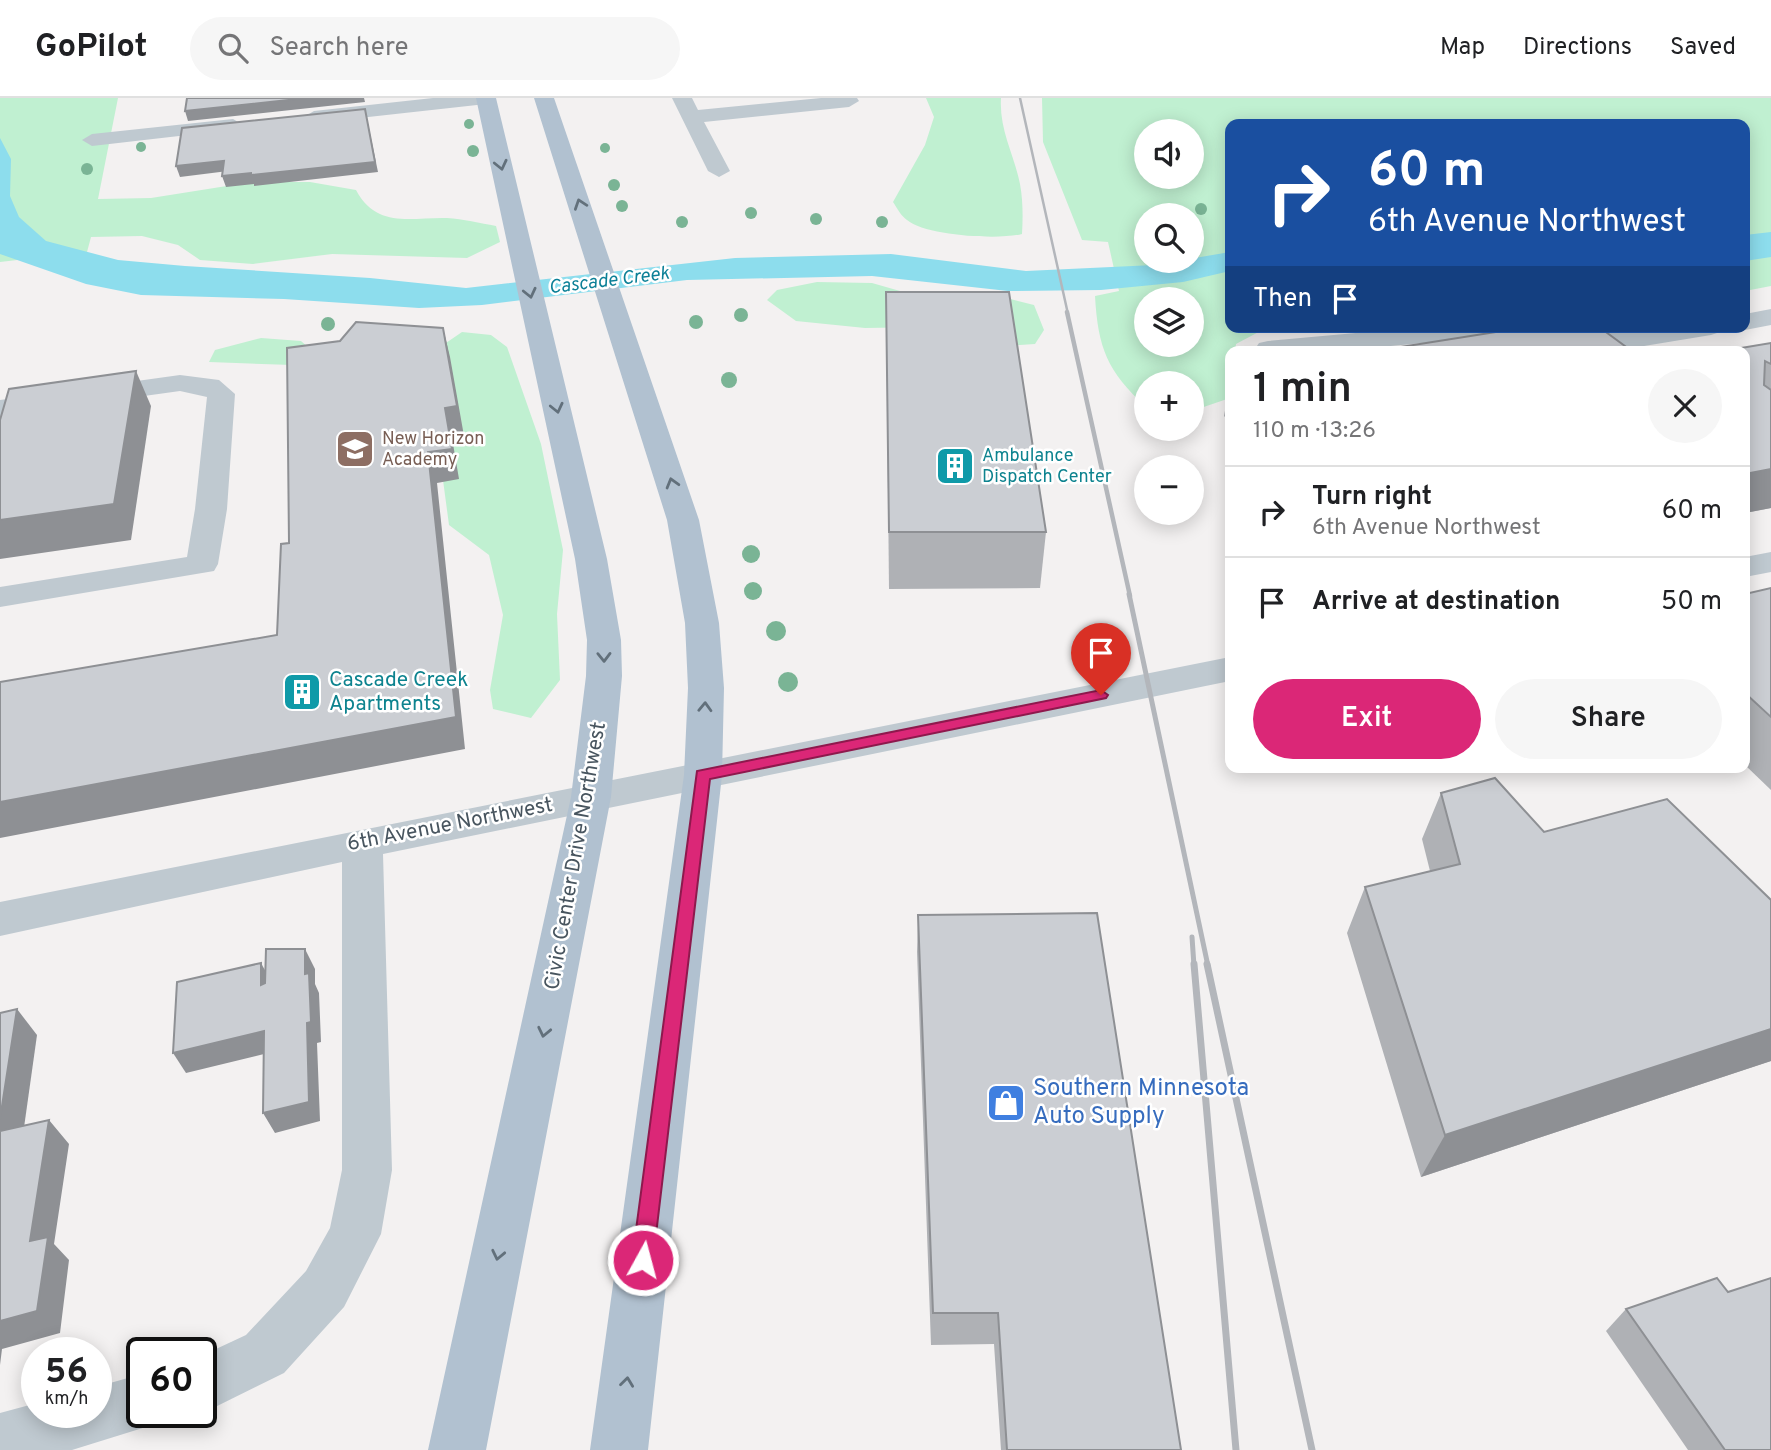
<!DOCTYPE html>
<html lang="en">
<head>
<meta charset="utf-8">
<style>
  body { margin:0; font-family:Overpass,sans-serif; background:#f6f6f6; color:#202124; height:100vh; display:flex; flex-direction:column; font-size:26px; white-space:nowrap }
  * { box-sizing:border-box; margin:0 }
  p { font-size:23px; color:#757577 }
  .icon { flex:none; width:38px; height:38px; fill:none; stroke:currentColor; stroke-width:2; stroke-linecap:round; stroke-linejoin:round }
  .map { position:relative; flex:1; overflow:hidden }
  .drawer { position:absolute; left:1225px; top:248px; width:525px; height:427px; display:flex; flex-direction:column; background:#fff; border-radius:14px; box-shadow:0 4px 18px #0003 }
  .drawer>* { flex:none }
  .hud { position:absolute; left:1225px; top:21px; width:525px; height:214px; border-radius:14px; box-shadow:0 4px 18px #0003; background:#1a4fa0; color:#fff; overflow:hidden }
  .controls { position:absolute; left:1134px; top:21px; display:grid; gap:14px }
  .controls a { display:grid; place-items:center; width:70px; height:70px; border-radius:50%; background:#fff; box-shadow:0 4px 18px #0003; font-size:35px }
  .speed { position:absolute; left:21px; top:1239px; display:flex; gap:14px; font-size:35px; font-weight:700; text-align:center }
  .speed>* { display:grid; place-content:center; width:91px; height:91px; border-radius:50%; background:#fff; box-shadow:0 4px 18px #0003; line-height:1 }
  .speed small { font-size:18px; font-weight:400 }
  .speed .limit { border:4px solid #111; border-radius:10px; background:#fff; color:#111 }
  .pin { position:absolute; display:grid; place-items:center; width:60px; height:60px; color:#fff; margin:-72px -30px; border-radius:50% 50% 50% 0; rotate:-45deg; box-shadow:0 0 7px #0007 }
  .pin .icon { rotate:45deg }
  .me { position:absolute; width:77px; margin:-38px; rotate:7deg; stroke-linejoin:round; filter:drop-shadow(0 0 5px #0008) }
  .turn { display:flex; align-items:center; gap:24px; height:147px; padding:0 28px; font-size:32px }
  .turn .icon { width:91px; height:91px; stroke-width:2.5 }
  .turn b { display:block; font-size:49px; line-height:60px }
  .then { display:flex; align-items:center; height:66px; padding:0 28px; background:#0003; gap:14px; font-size:26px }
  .round { display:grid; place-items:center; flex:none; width:74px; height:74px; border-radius:37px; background:#f6f6f6 }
  .overview { display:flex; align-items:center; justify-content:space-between; height:119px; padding:0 28px }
  h1 { font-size:42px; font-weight:600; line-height:52px }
  .action { display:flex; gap:14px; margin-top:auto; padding:14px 28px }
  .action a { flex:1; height:80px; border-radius:42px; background:#db2777; color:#fff; font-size:28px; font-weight:600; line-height:80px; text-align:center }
  .action a+a { background:#f6f6f6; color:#202124 }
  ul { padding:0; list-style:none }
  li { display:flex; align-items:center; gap:21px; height:91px; padding:0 28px; border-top:2px solid #e0e0e0 }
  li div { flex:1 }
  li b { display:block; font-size:26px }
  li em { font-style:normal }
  header { display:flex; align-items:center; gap:42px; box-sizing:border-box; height:98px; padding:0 35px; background:#fff; border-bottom:2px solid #e0e0e0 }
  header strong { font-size:33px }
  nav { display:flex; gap:38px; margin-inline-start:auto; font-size:24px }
  .search { width:490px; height:63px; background:#f6f6f6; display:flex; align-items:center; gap:18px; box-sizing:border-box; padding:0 24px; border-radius:38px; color:#757577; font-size:26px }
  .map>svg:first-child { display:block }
  .green { fill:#c0f0d1; fill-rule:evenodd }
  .water { fill:#8ddded }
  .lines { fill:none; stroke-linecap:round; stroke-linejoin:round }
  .minor { fill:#bfc9d0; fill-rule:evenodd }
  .major { fill:#b1c1d0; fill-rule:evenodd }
  .rail-far3 { stroke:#b3b6bb; stroke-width:2.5 }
  .rail-far2 { stroke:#b3b6bb; stroke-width:4.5 }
  .rail-far1 { stroke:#b3b6bb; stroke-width:5 }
  .rail { stroke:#b3b6bb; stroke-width:7 }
  .tree { fill:#7ab495 }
  .wall { fill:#afb1b5 }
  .shaded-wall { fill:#8e9094 }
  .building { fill:#cbced3; stroke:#8e9094; stroke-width:2 }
  .oneway { stroke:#62707b }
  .route { fill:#db2777; stroke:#8e194d; stroke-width:2 }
  .labels { text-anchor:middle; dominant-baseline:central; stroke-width:5; stroke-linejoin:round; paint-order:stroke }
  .far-education-label { font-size:18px; fill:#785e54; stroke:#fff; text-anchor:start }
  .far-culture-label { font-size:18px; fill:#0d838f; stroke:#fff; text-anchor:start }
  .far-water-label { font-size:19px; font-style:italic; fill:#0c8097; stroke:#fff }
  .culture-label { font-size:21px; fill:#0d838f; stroke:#fff; text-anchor:start }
  .street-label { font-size:21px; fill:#48555f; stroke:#fff }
  .near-shop-label { font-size:24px; fill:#366cbe; stroke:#fff; text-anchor:start }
</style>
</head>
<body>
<header>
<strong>GoPilot</strong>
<div class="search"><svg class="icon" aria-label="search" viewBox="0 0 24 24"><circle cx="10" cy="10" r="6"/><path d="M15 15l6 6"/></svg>Search here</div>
<nav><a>Map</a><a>Directions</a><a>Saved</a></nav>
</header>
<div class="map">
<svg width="1771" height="1352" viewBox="0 0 1771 1352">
  <rect width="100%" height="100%" fill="#f3f1f1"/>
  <g class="green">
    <path d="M0,0h118l-20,101 53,-1 101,-16h58l46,8c21,39 54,27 91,28 16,1 33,5 49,8l4,16 -33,16 -135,-4 -79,10 -53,-4 -22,-15 -36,-9 -51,1 -4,15 -87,10z"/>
    <path d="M926,0h75c-2,32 13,56 19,86 3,16 3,34 2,50 -23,6 -96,2 -115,-14 -6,-4 -10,-12 -14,-18l32,-57 9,-28z"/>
    <path d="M1042,0h729v188l-26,5v-167h-515v203h38l-32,17 -1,8h-5v46l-38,13v-28h-46v24c-39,-36 -48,-59 -51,-111l24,-5 -11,-49 -26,-2 -39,-98zM1146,33h46v46h-46zM1146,117h46v46h-46zM1146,201h46v46h-46z"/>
    <path d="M817,184l55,1 28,8 95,4 39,10 10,25 -9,14 -31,2 -75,-19 -64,1 -69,-7 -29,-21 10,-10z"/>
    <path d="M462,234l29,3 16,12 34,97 22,106 -6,64 3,66 -29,38 -38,-9 -3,-19 13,-75 -14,-60 -40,-30 -6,-45v-135z"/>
    <path d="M261,240l40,3 9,8 -18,16 -83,-3 6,-12z"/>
  </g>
  <g class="water">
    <path d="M0,40l11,21 -1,37 9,21 27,24 72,19 67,6 185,12 96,10 269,-30 156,-4 135,17 128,-6 76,-13v19l-47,11 -82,8 -93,1 -136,-15 -185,4 -205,25 -63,3 -135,-9 -143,-4 -55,-11 -86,-30z"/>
    <path d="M1771,134v25l-26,4v-26z"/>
  </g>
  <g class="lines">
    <g class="minor">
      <path d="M433,0h63l-10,6 -172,19 -10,-6 10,-6z"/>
      <path d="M672,0h20l6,12 123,-12h36l2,3 -10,6 -145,15 26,49 -11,6 -11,-6z"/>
      <path d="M233,21l10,6 -3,4 -148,17 -10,-6 10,-6z"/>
      <path d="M1771,211v16l-26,5 -9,-3h9v-13z"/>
      <path d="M1422,229l216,4 24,-4h62l-4,5 -9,3 -73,12 -171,-8 -142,13h-68l-2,-3 4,-6 9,-2z"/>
      <path d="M180,277l39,5 16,14 -8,115 -9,55 -4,7 -214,36v-20l187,-30 8,-48 12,-112 -27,-6 -180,25v-16z"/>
      <path d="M1771,454v20l-26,5v-20z"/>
      <path d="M1230,559v24l-847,173 9,316 -11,64 -37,73 -60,66 -83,41 -4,-2h4v-56l45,-21 60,-64 24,-43 12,-58v-308l-342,74v-34z"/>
      <path d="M142,1276v38h24l-4,10 -90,28h-72v-37l37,-10v9h59v-25z"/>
    </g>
    <g class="major">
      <path d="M476,0h20l111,461 14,81 1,36 -11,121 -125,653h-58l143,-653 15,-121 1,-36 -12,-81z"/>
      <path d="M534,0h20l145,422 20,103 5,65 -2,87 -74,675h-58l94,-675 4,-87 -3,-65 -18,-103z"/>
    </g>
    <path class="rail-far3" d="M1020,0l48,216"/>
    <path class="rail-far2" d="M1067,214l63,284"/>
    <g class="rail-far1">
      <path d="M1129,496l79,372"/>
      <path d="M1192,839l2,29"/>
    </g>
    <g class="rail">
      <path d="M1194,866l42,486"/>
      <path d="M1207,866l105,486"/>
    </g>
  </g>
  <g class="tree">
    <circle cx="469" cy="26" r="5"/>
    <circle cx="141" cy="49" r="5"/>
    <circle cx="605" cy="50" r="5"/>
    <circle cx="473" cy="53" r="6"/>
    <circle cx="87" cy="71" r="6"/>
    <circle cx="614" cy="87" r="6"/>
    <circle cx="622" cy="108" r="6"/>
    <circle cx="1201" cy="111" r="6"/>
    <circle cx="751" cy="115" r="6"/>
    <circle cx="816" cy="121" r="6"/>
    <circle cx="682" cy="124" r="6"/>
    <circle cx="882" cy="124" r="6"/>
    <circle cx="741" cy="217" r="7"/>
    <circle cx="696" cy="224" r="7"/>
    <circle cx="328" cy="226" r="7"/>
    <circle cx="729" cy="282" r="8"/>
    <circle cx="751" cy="456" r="9"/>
    <circle cx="753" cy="493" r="9"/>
    <circle cx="776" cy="533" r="10"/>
    <circle cx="788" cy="584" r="10"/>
  </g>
  <g class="wall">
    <path d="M886,194l160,240 -6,56 -151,1z"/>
    <path d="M1771,245v165l-26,5v-161z"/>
    <path d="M1230,287v37l-6,-6z"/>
    <path d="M1771,490v202l-26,-25v-171z"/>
    <path d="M1441,695l103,39 227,68v161l-350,116 -74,-244 18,-46 65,-16 -8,-32z"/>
    <path d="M918,817l263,535h-180l-7,-106 -63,1 -14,-393z"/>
    <path d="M1626,1211l145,141h-83l-82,-119z"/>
  </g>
  <g class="shaded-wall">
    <path d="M307,0h57l1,4 -177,19 -3,-10z"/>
    <path d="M365,11l13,63 -124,14v-2l-28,3 -4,-11z"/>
    <path d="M224,63l4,10 -48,6 -4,-11z"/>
    <path d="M443,230l7,29 14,79 -12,2 7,41 -22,4 28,266 -465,89v-36l456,-85 -28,-265 17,-44z"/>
    <path d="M136,273l15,35 -20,134 -131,19v-39z"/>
    <path d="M1771,371v39l-26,5v-39z"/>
    <path d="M305,851l10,20v15l4,9 2,49 -4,1 3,78 -45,12 -12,-20 42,-139z"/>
    <path d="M261,865l11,20 -11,2z"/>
    <path d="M17,911l20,26 -17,121 -20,-23v-14z"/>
    <path d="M1771,931v32l-350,116 24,-42z"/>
    <path d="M264,933l12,20 -90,22 -13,-20z"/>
    <path d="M49,1022l20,24 -15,100 15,16 -9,73 -58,16 -2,16v-44l30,-80z"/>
  </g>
  <g class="building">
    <path d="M187,0h120l-122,13z"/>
    <path d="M365,11l10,53 -124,13v-2l-29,3 2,-15 -48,5 6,-38z"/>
    <path d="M886,194h123l37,240h-157z"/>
    <path d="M356,224l87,6 14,78 -12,2 7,41 -24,3 28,265 -456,85v-120l277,-47 4,-91 8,-1 -2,-195 53,-7z"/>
    <path d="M1527,229h72l34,25h-264z"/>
    <path d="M1771,245v21l-6,-3 -1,24 7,5v79l-26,5v-122h-28z"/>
    <path d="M136,273l-22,133 -114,16v-100l9,-31z"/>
    <path d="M1771,490v129l-26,-24v-99z"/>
    <path d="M1495,680l49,54 123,-33 104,101v129l-326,106 -80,-248 95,-23 -19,-71z"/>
    <path d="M1097,815l84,537h-174l-9,-137h-65l-15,-398z"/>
    <path d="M266,851h39v25l4,-1 2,49 -4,1 2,79 -46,11 1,-82 -91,22 4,-71 84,-19v22l4,-2z"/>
    <path d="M17,911l-17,110v-106z"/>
    <path d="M49,1022l-19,121 18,-4 -11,74 -37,10v-190z"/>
    <path d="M1717,1180l11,14 43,-14v172h-46l-99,-141z"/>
  </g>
  <defs><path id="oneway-chevron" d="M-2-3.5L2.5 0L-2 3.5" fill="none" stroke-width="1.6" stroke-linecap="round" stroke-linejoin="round" transform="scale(1.75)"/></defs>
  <g class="oneway">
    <use href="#oneway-chevron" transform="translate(501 67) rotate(77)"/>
    <use href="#oneway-chevron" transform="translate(580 106) rotate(-109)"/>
    <use href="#oneway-chevron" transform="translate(530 195) rotate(77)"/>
    <use href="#oneway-chevron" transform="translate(557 310) rotate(77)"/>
    <use href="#oneway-chevron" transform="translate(672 385) rotate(-106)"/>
    <use href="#oneway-chevron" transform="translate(604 559) rotate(89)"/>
    <use href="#oneway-chevron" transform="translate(705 609) rotate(-88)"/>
    <use href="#oneway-chevron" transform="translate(544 934) rotate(102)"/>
    <use href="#oneway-chevron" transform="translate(498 1157) rotate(102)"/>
    <use href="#oneway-chevron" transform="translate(627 1284) rotate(-83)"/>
  </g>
  <path class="route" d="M1101,592l7,5 -2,3 -396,81 -57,481 -3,7 -7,3 -8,-3 -3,-7 65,-489z"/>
  <defs>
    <symbol id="school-square" viewBox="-11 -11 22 22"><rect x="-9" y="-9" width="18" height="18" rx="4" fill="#8d6e63" stroke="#fff"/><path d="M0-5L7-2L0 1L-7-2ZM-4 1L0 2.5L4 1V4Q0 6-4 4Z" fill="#fff"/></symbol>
    <symbol id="building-square" viewBox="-11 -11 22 22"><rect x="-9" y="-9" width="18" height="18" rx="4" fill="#0f9aa8" stroke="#fff"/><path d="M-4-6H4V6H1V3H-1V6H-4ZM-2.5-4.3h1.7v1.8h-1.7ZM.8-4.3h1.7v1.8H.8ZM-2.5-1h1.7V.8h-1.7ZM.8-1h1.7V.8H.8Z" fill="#fff"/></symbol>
    <symbol id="shop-square" viewBox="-11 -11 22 22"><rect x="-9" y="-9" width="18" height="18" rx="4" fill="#3f7fe0" stroke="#fff"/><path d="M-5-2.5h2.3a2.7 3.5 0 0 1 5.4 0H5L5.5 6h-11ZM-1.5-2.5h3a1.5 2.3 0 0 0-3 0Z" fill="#fff"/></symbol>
  </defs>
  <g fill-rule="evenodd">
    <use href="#school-square" x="333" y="329" width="44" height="44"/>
    <use href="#building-square" x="933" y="346" width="44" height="44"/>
    <use href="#building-square" x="280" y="572" width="44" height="44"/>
    <use href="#shop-square" x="984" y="983" width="44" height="44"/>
  </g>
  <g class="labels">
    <g class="far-education-label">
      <text x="382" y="341">New Horizon<tspan x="382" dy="21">Academy</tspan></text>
    </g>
    <g class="far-culture-label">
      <text x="982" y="358">Ambulance<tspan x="982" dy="21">Dispatch Center</tspan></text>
    </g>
    <g class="far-water-label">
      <text transform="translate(609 183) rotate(-7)">Cascade Creek</text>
    </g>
    <g class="culture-label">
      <text x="329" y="582">Cascade Creek<tspan x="329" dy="24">Apartments</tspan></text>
    </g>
    <g class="street-label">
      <text transform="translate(450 727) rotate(-11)">6th Avenue Northwest</text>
      <text transform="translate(576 758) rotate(-80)">Civic Center Drive Northwest</text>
    </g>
    <g class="near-shop-label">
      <text x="1033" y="991">Southern Minnesota<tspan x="1033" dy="28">Auto Supply</tspan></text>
    </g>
  </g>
</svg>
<div class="controls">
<a><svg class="icon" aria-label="sound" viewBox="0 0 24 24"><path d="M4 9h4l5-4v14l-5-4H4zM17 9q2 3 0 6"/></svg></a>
<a><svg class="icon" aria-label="search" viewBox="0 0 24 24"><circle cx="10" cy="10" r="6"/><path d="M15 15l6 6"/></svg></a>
<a><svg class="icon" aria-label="layers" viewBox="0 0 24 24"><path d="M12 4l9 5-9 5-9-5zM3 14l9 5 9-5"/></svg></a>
<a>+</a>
<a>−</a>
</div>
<div class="speed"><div>56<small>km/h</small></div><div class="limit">60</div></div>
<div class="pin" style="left:1101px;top:597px;background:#d93025"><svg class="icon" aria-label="arrive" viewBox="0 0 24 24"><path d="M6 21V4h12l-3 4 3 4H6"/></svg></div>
<svg class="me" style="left:643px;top:1162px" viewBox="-20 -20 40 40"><circle r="17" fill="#db2777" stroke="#fff" stroke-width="3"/><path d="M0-11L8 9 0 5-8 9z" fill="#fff"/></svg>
<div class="hud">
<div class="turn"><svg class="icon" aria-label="right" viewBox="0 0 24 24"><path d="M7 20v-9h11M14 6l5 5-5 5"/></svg><div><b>60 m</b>6th Avenue Northwest</div></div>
<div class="then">Then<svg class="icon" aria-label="arrive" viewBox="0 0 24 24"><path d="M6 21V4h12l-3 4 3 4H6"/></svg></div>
</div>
<section class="drawer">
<div class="overview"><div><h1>1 min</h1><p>110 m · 13:26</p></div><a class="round"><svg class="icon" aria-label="close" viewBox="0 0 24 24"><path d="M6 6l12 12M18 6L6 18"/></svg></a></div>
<ul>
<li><svg class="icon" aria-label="right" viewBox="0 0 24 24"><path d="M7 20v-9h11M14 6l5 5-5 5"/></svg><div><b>Turn right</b><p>6th Avenue Northwest</p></div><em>60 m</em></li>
<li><svg class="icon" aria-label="arrive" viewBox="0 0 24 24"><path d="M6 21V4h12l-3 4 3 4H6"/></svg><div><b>Arrive at destination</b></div><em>50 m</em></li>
</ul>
<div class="action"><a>Exit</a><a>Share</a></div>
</section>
</div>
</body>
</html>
